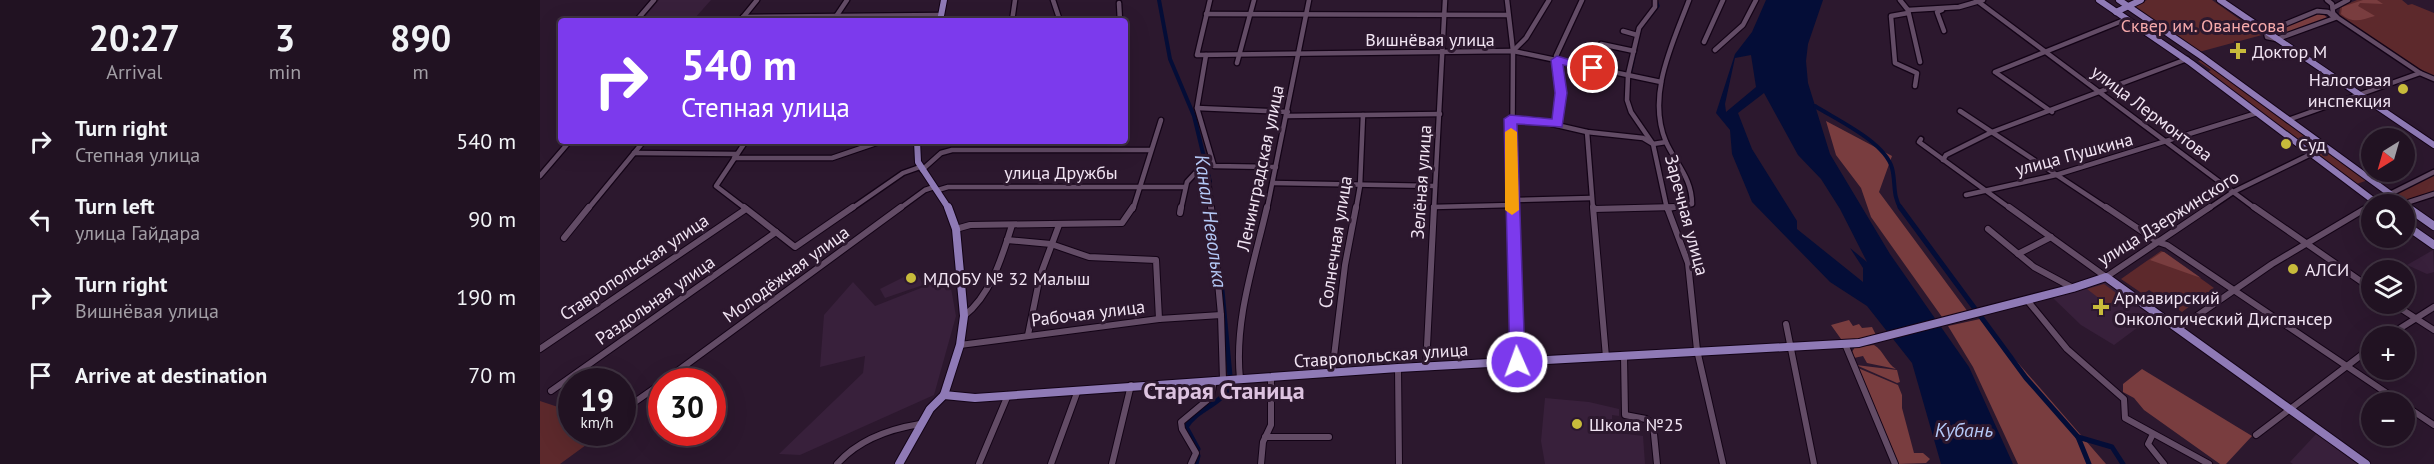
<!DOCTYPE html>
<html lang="en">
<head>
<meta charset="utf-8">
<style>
  body { margin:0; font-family:"PT Sans",sans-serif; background:#291b2a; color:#f1f3f6; height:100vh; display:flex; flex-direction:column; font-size:22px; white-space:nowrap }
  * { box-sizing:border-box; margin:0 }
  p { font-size:20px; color:#a29ea5 }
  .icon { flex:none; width:33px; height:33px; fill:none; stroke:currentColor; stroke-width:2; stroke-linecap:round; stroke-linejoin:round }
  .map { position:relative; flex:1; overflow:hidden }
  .side { display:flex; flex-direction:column; background:#211222; width:540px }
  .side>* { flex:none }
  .banner { position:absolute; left:18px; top:18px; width:570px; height:126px; border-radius:6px; box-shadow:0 6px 24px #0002,0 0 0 2px #3e3240; background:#7c3aed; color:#fff; overflow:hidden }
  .needle { width:39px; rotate:217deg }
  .controls { position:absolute; left:1821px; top:128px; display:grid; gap:12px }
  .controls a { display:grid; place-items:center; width:54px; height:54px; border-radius:50%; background:#211222; box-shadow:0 6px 24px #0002,0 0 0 2px #3e3240; font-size:30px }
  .speed { position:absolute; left:18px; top:368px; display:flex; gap:12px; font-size:30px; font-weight:700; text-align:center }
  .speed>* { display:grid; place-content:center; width:78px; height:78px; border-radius:50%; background:#211222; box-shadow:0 6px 24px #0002,0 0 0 2px #3e3240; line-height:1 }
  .speed small { font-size:15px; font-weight:400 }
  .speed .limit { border:9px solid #d22; background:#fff; color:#111 }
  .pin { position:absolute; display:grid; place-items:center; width:51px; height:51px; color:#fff; margin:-26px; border:3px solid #fff; border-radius:50%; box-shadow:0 2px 6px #0007 }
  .me { position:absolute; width:66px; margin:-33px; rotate:358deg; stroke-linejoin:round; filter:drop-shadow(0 0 4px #0008) }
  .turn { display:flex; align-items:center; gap:21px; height:126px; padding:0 24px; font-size:27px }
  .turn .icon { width:78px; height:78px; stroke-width:2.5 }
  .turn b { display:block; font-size:42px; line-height:51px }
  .eta { display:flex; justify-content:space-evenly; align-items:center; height:102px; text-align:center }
  .eta b { font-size:36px; font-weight:700; line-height:42px }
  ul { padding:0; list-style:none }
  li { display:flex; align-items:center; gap:18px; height:78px; padding:0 24px }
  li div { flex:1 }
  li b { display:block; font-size:22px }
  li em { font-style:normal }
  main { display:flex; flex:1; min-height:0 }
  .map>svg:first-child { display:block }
  .built { fill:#38203b }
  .green { fill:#5d292c }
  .forest { fill:#793d3f }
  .water { fill:#040d37; fill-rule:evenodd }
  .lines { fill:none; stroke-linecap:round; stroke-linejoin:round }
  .stream { stroke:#040d37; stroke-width:1.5 }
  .canal-far1 { stroke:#040d37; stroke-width:4 }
  .canal { stroke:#040d37; stroke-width:5 }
  .minor-far1-casing { stroke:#130316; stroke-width:7 }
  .minor-casing { stroke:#130316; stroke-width:8 }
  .major-far1-casing { stroke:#130316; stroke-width:8 }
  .major-casing { stroke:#130316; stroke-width:10 }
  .minor-far1 { stroke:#634c66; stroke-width:4.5 }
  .minor { stroke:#634c66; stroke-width:6 }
  .major-far1 { stroke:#8f7ab6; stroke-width:6 }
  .major { stroke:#8f7ab6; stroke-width:8 }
  .route { fill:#7c3aed; stroke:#51269a; stroke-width:1.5 }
  .slow { fill:#f59e0b }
  .poi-dot { fill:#c8bb3b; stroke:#2c182e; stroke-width:2 }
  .labels { text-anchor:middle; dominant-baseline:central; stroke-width:6; stroke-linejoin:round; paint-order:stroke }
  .park-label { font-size:18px; fill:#f7aaab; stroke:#2c182e }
  .street-label { font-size:18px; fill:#f1e4f3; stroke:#2c182e }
  .poi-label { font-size:18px; fill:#f1e4f3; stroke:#2c182e; text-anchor:start }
  .water-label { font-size:20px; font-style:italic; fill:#b4c8f6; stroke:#2c182e }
  .district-label { font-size:24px; font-weight:bold; fill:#ddc3e0; stroke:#2c182e }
</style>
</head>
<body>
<main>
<section class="side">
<div class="eta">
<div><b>20:27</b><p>Arrival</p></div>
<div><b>3</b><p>min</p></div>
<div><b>890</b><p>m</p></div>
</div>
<ul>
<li><svg class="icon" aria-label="right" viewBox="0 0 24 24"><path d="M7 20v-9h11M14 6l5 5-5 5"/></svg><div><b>Turn right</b><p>Степная улица</p></div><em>540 m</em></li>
<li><svg class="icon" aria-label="left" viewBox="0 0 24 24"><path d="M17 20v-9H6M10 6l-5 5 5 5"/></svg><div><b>Turn left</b><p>улица Гайдара</p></div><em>90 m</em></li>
<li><svg class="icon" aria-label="right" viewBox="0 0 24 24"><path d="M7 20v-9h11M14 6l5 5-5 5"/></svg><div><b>Turn right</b><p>Вишнёвая улица</p></div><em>190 m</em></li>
<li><svg class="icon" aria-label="arrive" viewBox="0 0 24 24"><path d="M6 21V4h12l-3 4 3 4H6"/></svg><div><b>Arrive at destination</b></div><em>70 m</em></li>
</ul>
</section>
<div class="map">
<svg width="1894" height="464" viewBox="0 0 1894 464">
  <rect width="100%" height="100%" fill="#2c182e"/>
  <g class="built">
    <path d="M119,0h52l-17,19h-51z"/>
    <path d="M1893,250l1,22 -7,2 -20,-9z"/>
    <path d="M376,271l7,14 -38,13 -5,-9z"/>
    <path d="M409,277l7,39 -22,79 -134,60 -21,-1 84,-81 2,-17 -45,11 4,-52 29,-33 22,24z"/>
    <path d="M1564,281l49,35 -39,29 -33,-20 -28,-27z"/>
    <path d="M1005,398l44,4 30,7v7l-7,-1v17l31,4 2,28h-100l-4,-23z"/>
    <path d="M1778,432l46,32h-71l-3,-2z"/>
  </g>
  <g class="green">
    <path d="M1607,0h65l50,35 -63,17 -66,-45z"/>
    <path d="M1817,0h45l6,5 4,-1 22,9v66l-95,-63 1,-9z"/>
    <path d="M1661,60l167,120 -14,5 -149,-112 6,-3 -13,-9z"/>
    <path d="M1894,174v18l-26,9 -14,-9z"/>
    <path d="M1621,251l3,1 50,36 -32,24 -33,-22 -6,4 -22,-15z"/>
    <path d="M1564,284l23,17 -18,5 -22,-17z"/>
    <path d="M0,401l24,8 7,6 1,17h11l3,13 -26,19h-20z"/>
  </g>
  <g class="forest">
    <path d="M1823,0h14l6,4 -23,-1 -2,3 17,10c-14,4 -22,8 -34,-2l1,-7z"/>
    <path d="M1781,12l9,8 -50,17 -5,-7z"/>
    <path d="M1286,121l66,35 -13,36 89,120 -26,5 -71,-100 -10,-29 -25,-33z"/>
    <path d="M1622,252h2l37,26 -51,-18z"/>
    <path d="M1440,319l126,145h-88l-45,-97 -25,-41z"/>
    <path d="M1309,320l4,6 6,-2 3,4 -10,1 20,-2 4,8 -15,4h-20l-10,-14z"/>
    <path d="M1334,345c10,6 13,19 22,24l-29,-6 -4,-7 -9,2 -2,-6 3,-5z"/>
    <path d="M1316,365l41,5 3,12 -3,1z"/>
    <path d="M1318,368l40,17 4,10v13l12,45h9l7,6 -4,4 -28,1z"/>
    <path d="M1602,369l110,67 -26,28h-6l-76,-54 -10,-12 -11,-6v-8z"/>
  </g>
  <path class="water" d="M1226,0h57l-15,44 -2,17 2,22 22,71 60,100 79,113 44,97h-72l-29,-101 -45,-57 -37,-24 -78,-80 -20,-48 -2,-24 -14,-17 19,-59 17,-22zM1211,55l5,32 -30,25 -1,-8 10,-46zM1224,93l34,62 23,24 19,30 27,53 -17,-14 13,20v14l-66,-53v-8l-45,-72 -14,-36z"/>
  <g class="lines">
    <path class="stream" d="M1091,74l10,-45 18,-23 -2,-6"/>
    <g class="canal-far1">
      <path d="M619,0l11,59 24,57 16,66"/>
      <path d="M1275,106c22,14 70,36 77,62 4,15 0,27 9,41"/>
    </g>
    <g class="canal">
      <path d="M1360,207l126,171 52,59"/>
      <path d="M681,280l9,96"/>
      <path d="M658,449l-12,-22c11,-19 38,-22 44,-44"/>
      <path d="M656,464l2,-8"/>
      <path d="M1549,464l-11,-27 34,10 11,17"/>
    </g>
    <defs>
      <g id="minor-far1">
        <path d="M513,0l7,21"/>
        <path d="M670,0l-13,55 316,-4 148,31"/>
        <path d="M967,0l6,51 -1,158"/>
        <path d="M1115,0v7l-16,21 -11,47 -1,25 4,12 22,32 14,65"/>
        <path d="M1360,0l8,10 12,52"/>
        <path d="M1436,0l280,209"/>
        <path d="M1787,0l5,4 1,9 5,5 82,55 14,6"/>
        <path d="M579,3l1,18"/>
        <path d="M1793,8l15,-8"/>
        <path d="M1368,10l51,-3 24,-7"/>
        <path d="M1402,10l-5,2 7,19"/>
        <path d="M1777,11l11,1 7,6 -58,21 -10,-2 -1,-5z"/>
        <path d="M1368,13l-17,3 4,47 22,10 -2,13"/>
        <path d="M666,14l301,1"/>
        <path d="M203,17l198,-2"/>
        <path d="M96,21l18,-21"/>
        <path d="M200,21l17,-21"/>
        <path d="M293,21l14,-21"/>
        <path d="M472,21l3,-21"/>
        <path d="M1083,31l14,4"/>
        <path d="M1164,42l19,-42"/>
        <path d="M1061,44l33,7"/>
        <path d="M1175,50l28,-25 13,-25"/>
        <path d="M973,51l13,-13 23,-38"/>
        <path d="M666,55l-9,53 17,58 62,1"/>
        <path d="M697,63l17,-63"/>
        <path d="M657,108l91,4"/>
        <path d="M1420,111l148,98"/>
        <path d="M1512,112l-57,-40 132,-53"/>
        <path d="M747,116l153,-2"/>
        <path d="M970,119l25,1 52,12 56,6 10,6 13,-2"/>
        <path d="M1748,120l132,-47"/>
        <path d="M1018,124l3,-32 -5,-36 26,-56"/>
        <path d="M1047,132l6,77"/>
        <path d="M1381,139l-2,3 92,67"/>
        <path d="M94,153l103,1"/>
        <path d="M194,158h98l50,-17"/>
        <path d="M1403,160l3,-5 46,-23 195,-73"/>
        <path d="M382,170l19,-17 11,-3h198"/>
        <path d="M0,176l30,-35"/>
        <path d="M733,183l162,3"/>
        <path d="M398,190l10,-3h236"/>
        <path d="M1426,195l90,-20 201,-62"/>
        <path d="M973,200l78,-2"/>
        <path d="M1834,202l60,-30"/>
        <path d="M1863,204l31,-10"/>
        <path d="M893,207l79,-2"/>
        <path d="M48,209l56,-68"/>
        <path d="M206,209l-30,-23 30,-45"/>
        <path d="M311,209l52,-36 17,-6"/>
        <path d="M359,209l26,-19 9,-3"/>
        <path d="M593,209l28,-89"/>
        <path d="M641,209l6,-27 13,-14 8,13 3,28"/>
        <path d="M727,209l42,-209"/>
        <path d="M816,209l4,-23 3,-71"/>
        <path d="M894,209l11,-209"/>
        <path d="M1127,209l25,-5c0,-26 -16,-40 -26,-62 -20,-47 7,-99 23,-142"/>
        <path d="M1668,209l25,-17 78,-38"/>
        <path d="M1825,209l7,-4"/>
      </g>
      <g id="minor">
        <path d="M204,207l51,40 58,-40"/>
        <path d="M671,207l10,108 2,65"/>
        <path d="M972,207l5,155"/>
        <path d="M1053,207l13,150"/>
        <path d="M1127,207l21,56 9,87 26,114"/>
        <path d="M1469,207l97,70 104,-70"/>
        <path d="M1566,207l52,35 9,3 233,157"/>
        <path d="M1714,207l118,82"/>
        <path d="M1054,209l81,-2"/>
        <path d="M640,213l1,-6"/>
        <path d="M416,229l14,-4 152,-2 11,-16"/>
        <path d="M1448,229l46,38 39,21"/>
        <path d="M24,238l25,-31"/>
        <path d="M467,240l44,4 38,13 67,3 3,59"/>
        <path d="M1478,254l33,-17"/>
        <path d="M1487,300l40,49 57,50 1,19 84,46"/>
        <path d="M1852,303l42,27"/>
        <path d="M424,316c27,-21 38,-59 48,-91"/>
        <path d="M1246,324l28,140"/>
        <path d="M1638,329l94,-65 96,-57"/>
        <path d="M488,335l12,-59 19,-51"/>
        <path d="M1848,336l46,-29"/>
        <path d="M1305,344l50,120"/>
        <path d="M420,345l199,-26 62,-4"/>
        <path d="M0,349l206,-140"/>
        <path d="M1084,356l1,59 21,4 7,5 4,40"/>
        <path d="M886,366l8,-159"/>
        <path d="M858,368l1,96"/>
        <path d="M792,373l13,-108 11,-58"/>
        <path d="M700,379c-6,-59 14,-115 27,-172"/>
        <path d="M124,381l237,-174"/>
        <path d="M11,391l225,-159"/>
        <path d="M1864,405l30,20"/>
        <path d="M82,411l40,-28"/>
        <path d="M1613,434l-5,10 16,20"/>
        <path d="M1716,435l116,-88"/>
        <path d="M725,437h64"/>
        <path d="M297,464c21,-24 52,-35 83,-40"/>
        <path d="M439,464l29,-69"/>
        <path d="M511,464l27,-74"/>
        <path d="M572,464l19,-79"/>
        <path d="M651,464l5,-11 -14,-24 -1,-7 30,-25 3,-17"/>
        <path d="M721,464l2,-22 8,-17v-48"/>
      </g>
      <g id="major-far1">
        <path d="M1559,0l92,63 187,141"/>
        <path d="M1579,0l82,56 203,148"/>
        <path d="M1680,0l214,145"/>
        <path d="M1576,12l25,-12"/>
        <path d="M400,21l4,-21"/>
        <path d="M377,141l1,21 31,47"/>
        <path d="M1864,205l6,4"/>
      </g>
      <g id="major">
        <path d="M1867,207l27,19"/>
        <path d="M1864,224l30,21"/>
        <path d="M404,395l31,3 423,-30 461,-25 214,-55 33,-11 260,187"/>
        <path d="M359,464l31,-55 14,-14 16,-50 4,-29 -8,-87 -8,-22"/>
      </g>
    </defs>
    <use href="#minor-far1" class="minor-far1-casing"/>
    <use href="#minor" class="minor-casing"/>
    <use href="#major-far1" class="major-far1-casing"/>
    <use href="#major" class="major-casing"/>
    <use href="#minor-far1" class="minor-far1"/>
    <use href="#minor" class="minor"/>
    <use href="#major-far1" class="major-far1"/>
    <use href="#major" class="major"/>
  </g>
  <path class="route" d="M1017,56l41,12 -5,3 -30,-6 4,28 -5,34 -45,-3 8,238 -8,6 -7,-6 -6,-243 6,-4 42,4 3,-26 -4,-33z"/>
  <path class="slow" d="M971,128l6,4 2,78 -7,5 -7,-5v-78z"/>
  <g class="poi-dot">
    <path d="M1695 42h6v6h6v6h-6v6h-6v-6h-6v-6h6z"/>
    <circle cx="1863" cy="89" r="6"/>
    <circle cx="1746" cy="144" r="6"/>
    <circle cx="1753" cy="269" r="6"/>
    <circle cx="371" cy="278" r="6"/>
    <path d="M1558 298h6v6h6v6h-6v6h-6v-6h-6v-6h6z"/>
    <circle cx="1037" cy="424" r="6"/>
  </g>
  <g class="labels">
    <g class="park-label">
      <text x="1663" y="25">Сквер им. Ованесова</text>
    </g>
    <g class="street-label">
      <text x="890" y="39">Вишнёвая улица</text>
      <text transform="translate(1612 113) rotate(37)">улица Лермонтова</text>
      <text transform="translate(1534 154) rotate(-15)">улица Пушкина</text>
      <text transform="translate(720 168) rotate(-78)">Ленинградская улица</text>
      <text x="521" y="172">улица Дружбы</text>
      <text transform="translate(881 182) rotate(-86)">Зелёная улица</text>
      <text transform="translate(1147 215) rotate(75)">Заречная улица</text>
      <text transform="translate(1628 218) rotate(-32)">улица Дзержинского</text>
      <text transform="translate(795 242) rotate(-81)">Солнечная улица</text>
      <text transform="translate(94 267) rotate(-34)">Ставропольская улица</text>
      <text transform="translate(246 274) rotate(-36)">Молодёжная улица</text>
      <text transform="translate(115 300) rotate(-35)">Раздольная улица</text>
      <text transform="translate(548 313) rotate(-7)">Рабочая улица</text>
      <text transform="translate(841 355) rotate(-4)">Ставропольская улица</text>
    </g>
    <g class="poi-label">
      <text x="1712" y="51">Доктор М</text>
      <text x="1851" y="79" text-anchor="end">Налоговая<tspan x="1851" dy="21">инспекция</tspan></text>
      <text x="1758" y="144">Суд</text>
      <text x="1765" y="269">АЛСИ</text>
      <text x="383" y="278">МДОБУ № 32 Малыш</text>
      <text x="1574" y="297">Армавирский<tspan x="1574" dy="21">Онкологический Диспансер</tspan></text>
      <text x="1049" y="424">Школа №25</text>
    </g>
    <g class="water-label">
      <text transform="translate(671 221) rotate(82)">Канал Неволька</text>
      <text x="1424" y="430">Кубань</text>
    </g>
    <g class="district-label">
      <text x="684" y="390">Старая Станица</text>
    </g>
  </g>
</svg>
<div class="controls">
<a><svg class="needle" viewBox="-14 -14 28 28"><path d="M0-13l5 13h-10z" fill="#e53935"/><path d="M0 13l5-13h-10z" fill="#a29ea5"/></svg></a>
<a><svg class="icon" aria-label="search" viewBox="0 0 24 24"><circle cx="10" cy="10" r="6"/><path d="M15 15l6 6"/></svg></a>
<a><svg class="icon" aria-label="layers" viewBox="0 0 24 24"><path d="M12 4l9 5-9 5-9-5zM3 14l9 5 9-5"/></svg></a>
<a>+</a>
<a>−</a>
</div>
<div class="speed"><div>19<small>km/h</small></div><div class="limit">30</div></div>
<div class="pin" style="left:1053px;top:68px;background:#d93025"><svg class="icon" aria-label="arrive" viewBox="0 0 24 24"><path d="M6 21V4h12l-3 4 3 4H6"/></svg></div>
<svg class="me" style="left:977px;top:362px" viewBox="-20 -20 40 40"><circle r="17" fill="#7c3aed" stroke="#fff" stroke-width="3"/><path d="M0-11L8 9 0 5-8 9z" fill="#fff"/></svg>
<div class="banner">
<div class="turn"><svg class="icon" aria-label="right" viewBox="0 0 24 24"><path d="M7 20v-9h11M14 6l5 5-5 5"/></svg><div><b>540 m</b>Степная улица</div></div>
</div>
</div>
</main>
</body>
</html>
